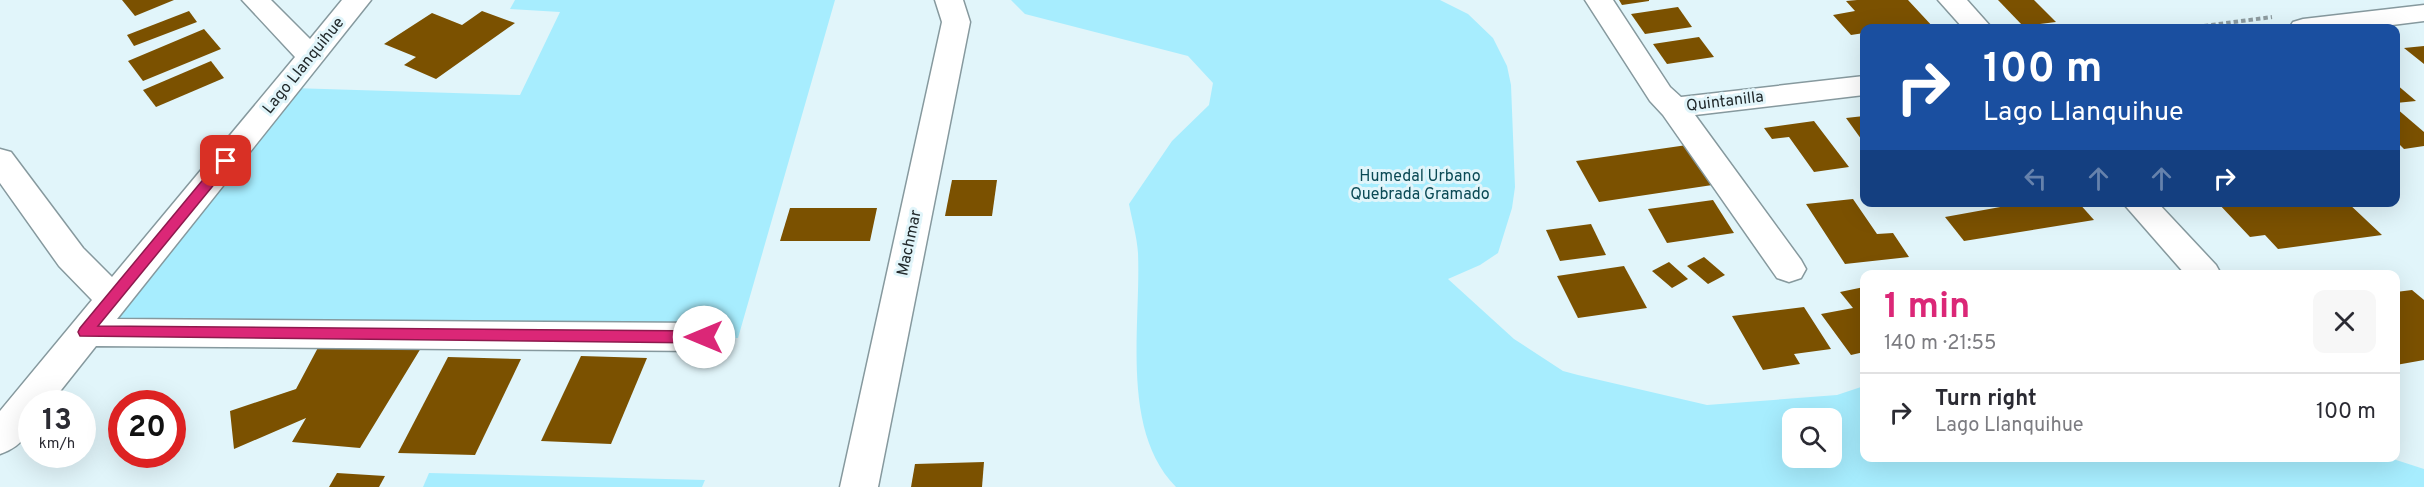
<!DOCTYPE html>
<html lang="en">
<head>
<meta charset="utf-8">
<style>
  body { margin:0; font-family:Overpass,sans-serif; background:#f7f7f7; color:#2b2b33; height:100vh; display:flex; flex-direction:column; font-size:22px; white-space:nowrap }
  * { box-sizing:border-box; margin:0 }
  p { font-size:20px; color:#7c7c81 }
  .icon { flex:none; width:33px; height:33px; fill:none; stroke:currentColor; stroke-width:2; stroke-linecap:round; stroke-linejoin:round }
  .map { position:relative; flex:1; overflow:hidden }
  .panel { position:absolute; left:1860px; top:270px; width:540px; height:192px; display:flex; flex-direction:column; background:#fff; border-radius:12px; box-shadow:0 6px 24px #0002 }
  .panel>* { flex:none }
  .hud { position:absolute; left:1860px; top:24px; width:540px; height:183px; border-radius:12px; box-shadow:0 6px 24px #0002; background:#1a4fa0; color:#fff; overflow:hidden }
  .controls { position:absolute; left:1782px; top:408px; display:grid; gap:12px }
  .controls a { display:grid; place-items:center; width:60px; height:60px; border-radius:12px; background:#fff; box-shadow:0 6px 24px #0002; font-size:30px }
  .speed { position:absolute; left:18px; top:390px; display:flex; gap:12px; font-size:30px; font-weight:700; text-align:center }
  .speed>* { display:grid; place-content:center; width:78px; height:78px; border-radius:50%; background:#fff; box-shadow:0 6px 24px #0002; line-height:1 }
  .speed small { font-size:15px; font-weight:400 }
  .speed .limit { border:9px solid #d22; background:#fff; color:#111 }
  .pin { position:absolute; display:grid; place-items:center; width:51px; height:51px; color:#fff; margin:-26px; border-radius:12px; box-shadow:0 3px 9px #0006 }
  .me { position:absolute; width:66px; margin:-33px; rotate:270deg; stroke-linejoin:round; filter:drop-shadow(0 0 4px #0008) }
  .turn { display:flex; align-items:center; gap:21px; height:126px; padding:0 24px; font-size:27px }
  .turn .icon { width:78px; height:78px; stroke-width:2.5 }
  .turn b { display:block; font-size:42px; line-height:51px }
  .lanes { display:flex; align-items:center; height:57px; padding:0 24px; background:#0003; justify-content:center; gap:30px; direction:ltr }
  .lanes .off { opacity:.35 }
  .round { display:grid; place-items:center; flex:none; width:63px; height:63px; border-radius:12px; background:#f7f7f7 }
  .summary { display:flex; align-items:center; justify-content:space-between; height:102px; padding:0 24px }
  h1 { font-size:36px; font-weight:700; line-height:45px; color:#db2777 }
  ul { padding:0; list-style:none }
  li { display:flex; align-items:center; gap:18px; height:78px; padding:0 24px; border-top:2px solid #e1e1e2 }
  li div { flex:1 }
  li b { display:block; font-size:22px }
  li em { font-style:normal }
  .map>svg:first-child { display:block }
  .green { fill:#a7edfe; fill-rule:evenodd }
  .building { fill:#7b5100 }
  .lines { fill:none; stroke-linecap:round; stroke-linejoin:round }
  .minor-casing { stroke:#86999e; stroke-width:3 }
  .path { stroke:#8e9ca0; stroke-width:4; stroke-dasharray:4.5 3; stroke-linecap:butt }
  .minor { fill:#fff; fill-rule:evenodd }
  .route { fill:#db2777; stroke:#8e194d; stroke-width:1.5 }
  .labels { text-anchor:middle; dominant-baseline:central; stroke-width:6; stroke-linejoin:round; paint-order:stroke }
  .street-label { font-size:16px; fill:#222a2c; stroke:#e1f5fa }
  .park-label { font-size:16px; fill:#0b4a55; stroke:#e1f5fa }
</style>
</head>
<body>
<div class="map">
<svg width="2424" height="487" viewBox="0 0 2424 487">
  <rect width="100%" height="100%" fill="#e1f5fa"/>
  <g class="green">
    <path d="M515,0h320l-97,338 -638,-15 192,-235 228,7 40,-83 -50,-3z"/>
    <path d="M1011,0h429l28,14 25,24 14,28 4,19 4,102 -3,21 -14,45 -18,12 -32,14 66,60 49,32 15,4 129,30 130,-10 27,-9v72h526l34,11v18h-1248c-56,-57 -35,-161 -38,-234 -1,-16 -6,-33 -9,-49l43,-63 37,-36 4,-22 -25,-27 -163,-42zM1792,418h40v40h-40z"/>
    <path d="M429,473l276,7 -3,7h-279z"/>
  </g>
  <g class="building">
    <path d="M122,0h52l-39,16z"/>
    <path d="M1619,0h30v1l-27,4z"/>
    <path d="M1857,0h51l26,28h-70v5l-13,2 -18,-20 22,-4 -9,-10z"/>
    <path d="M1998,0h36l22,22 -33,4z"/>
    <path d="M1678,7l14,20 -47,7 -14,-20z"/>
    <path d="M189,11l8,11 -63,24 -7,-11z"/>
    <path d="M482,11l33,12 -79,56 -32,-14 12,-8 -32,-13 48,-31 30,12z"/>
    <path d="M204,29l17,20 -78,32 -15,-20z"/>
    <path d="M1699,37l15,20 -47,7 -14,-20z"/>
    <path d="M2424,46v18l-20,-16z"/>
    <path d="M211,61l13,17 -68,29 -13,-17z"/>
    <path d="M2396,84l20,17 -20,2z"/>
    <path d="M2396,108l28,24v14l-20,3 -8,-8z"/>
    <path d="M1864,116v27l-18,-25z"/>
    <path d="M1814,121l35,46 -35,5 -25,-35 -17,2 -8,-11z"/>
    <path d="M1694,144l25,40 -120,18 -23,-41z"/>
    <path d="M952,180h45l-5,36h-47z"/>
    <path d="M1853,199l24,35 16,-1 16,24 -64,7 -39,-60z"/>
    <path d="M1713,200l21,33 -67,10 -19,-34z"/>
    <path d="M2028,202h50l16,18 -130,21 -19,-24z"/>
    <path d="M2217,202h130l35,33 -104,14 -13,-14 -15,2z"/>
    <path d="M790,208h87l-7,33h-90z"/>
    <path d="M1591,224l15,31 -46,6 -14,-31z"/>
    <path d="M1704,257l21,18 -17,9 -21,-18z"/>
    <path d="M1669,262l19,17 -16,9 -20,-17z"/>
    <path d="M1624,266l23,42 -69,10 -21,-42z"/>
    <path d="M1864,287v65l-13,3 -30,-41 32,-6 -13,-16z"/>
    <path d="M2412,290l12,10v60l-28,5v-73z"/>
    <path d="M1804,307l27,42 -37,5 6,10 -37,6 -31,-54z"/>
    <path d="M321,342l100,6 -61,100 -68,-6 14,-24 -72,31 -4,-38 66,-22z"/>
    <path d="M581,356l66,2 -36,86 -70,-3z"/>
    <path d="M448,357l73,2 -46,96 -77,-2z"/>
    <path d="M984,462l-2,25h-71l4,-23z"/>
    <path d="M337,473l48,3 -6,11h-50z"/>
  </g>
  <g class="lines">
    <defs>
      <g id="minor">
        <path d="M242,0h29l39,39 32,-39h29l-254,319 587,4 12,4 6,10 -6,10 -12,4 -608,-5 -46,58h-18c0,25 -6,41 -32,50v-43l92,-111 -33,-34 -59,-83v-34l11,3 72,96 29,29 183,-220z"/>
        <path d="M935,0h28l7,22 -92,465h-38l102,-465z"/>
        <path d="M1585,0h28l57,87 11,10 183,-21v19l-169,20 106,145 5,9 -5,9 -12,4 -12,-4 -114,-163 -13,-14z"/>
        <path d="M1938,0h29l25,28h-29z"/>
        <path d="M2424,5v16l-56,7h-79l4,-6 10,-3z"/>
        <path d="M2122,202h35l59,63 5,9h-36z"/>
      </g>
    </defs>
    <use href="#minor" class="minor-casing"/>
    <path class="path" d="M2189,28l83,-11"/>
    <use href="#minor" class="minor"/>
  </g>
  <path class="route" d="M226,157l4,1v7l-132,161 606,5 7,6 -7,6 -624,-7 -2,-4 2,-4 141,-170z"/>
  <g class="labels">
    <g class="street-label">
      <text transform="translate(304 66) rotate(-51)">Lago Llanquihue</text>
      <text transform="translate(1725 102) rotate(-7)">Quintanilla</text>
      <text transform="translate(910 243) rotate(-78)">Machmar</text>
    </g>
    <g class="park-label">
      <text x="1420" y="177">Humedal Urbano<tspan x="1420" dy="18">Quebrada Gramado</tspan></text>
    </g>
  </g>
</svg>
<div class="controls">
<a><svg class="icon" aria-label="search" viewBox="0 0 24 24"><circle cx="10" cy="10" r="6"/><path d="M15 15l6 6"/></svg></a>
</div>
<div class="speed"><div>13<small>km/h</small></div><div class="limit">20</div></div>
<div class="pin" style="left:226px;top:161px;background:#d93025"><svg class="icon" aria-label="arrive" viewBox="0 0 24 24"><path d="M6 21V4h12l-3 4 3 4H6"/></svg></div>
<svg class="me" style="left:704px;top:337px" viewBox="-20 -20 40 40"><circle r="19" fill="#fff"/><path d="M0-13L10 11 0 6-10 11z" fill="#db2777"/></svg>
<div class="hud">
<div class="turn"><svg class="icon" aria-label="right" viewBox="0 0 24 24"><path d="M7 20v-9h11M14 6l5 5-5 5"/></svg><div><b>100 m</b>Lago Llanquihue</div></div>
<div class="lanes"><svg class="icon off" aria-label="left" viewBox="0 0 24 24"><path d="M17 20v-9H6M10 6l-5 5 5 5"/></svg><svg class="icon off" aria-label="ahead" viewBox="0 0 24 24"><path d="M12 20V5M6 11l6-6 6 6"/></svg><svg class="icon off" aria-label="ahead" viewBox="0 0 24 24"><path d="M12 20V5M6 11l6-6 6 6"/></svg><svg class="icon" aria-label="right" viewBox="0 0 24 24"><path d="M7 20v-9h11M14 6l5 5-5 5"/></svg></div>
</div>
<section class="panel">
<div class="summary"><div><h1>1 min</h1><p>140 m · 21:55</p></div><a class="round"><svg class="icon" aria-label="close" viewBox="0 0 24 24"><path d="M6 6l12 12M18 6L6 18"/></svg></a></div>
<ul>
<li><svg class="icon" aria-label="right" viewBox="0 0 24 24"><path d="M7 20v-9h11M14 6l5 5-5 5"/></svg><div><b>Turn right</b><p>Lago Llanquihue</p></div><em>100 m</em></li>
</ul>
</section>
</div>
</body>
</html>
